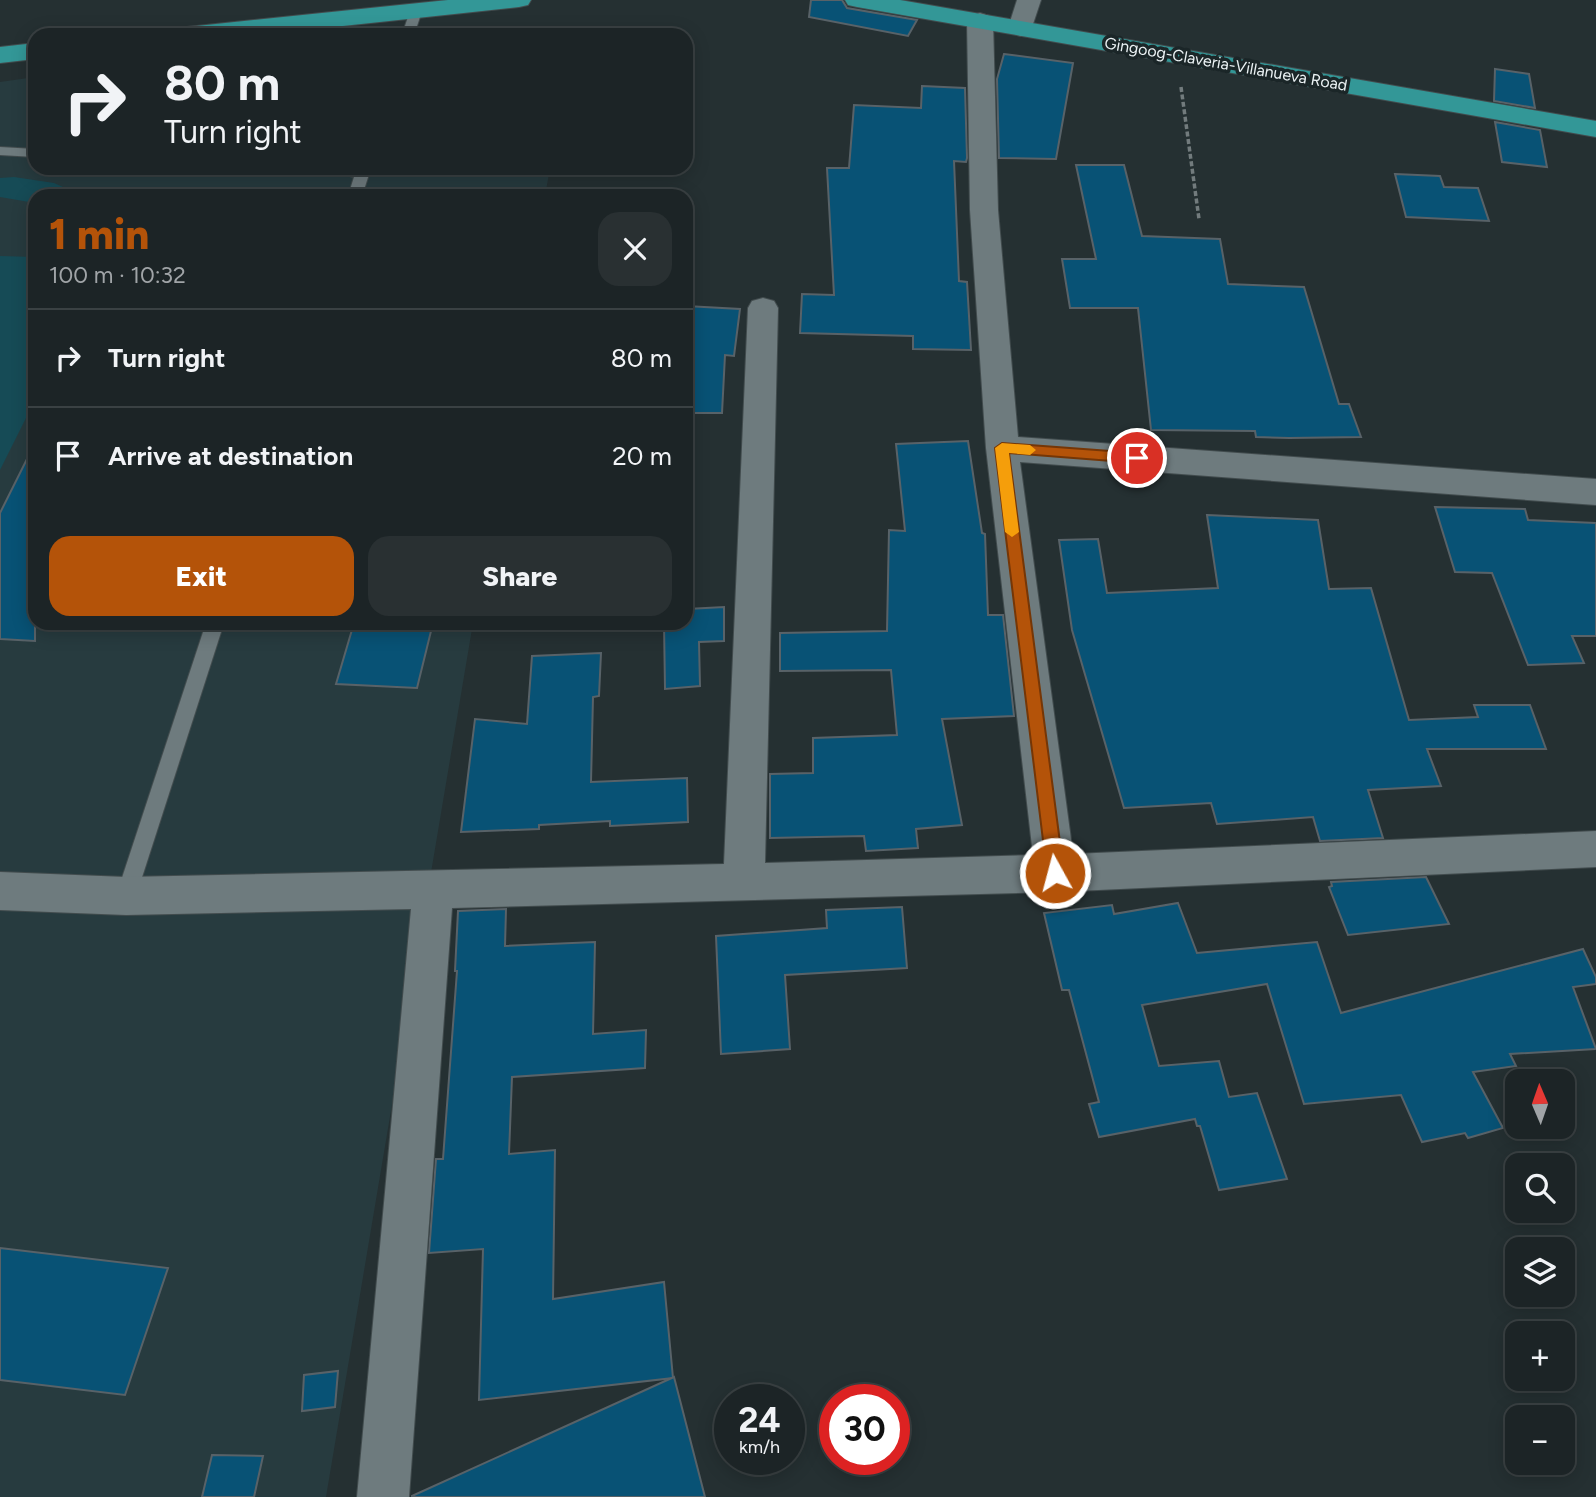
<!DOCTYPE html>
<html lang="en">
<head>
<meta charset="utf-8">
<style>
  body { margin:0; font-family:Figtree,sans-serif; background:#293032; color:#f1f3f6; height:100vh; display:flex; flex-direction:column; font-size:26px; white-space:nowrap }
  * { box-sizing:border-box; margin:0 }
  p { font-size:23px; color:#a0a4a7 }
  .icon { flex:none; width:38px; height:38px; fill:none; stroke:currentColor; stroke-width:2; stroke-linecap:round; stroke-linejoin:round }
  .map { position:relative; flex:1; overflow:hidden }
  .details { position:absolute; left:28px; top:189px; width:665px; height:441px; display:flex; flex-direction:column; background:#1c2426; border-radius:21px; box-shadow:0 4px 18px #0003,0 0 0 2px #3a4143 }
  .details>* { flex:none }
  .hud { position:absolute; left:28px; top:28px; width:665px; height:147px; border-radius:21px; box-shadow:0 4px 18px #0003,0 0 0 2px #3a4143; background:#1c2426; color:#f1f3f6; overflow:hidden }
  .needle { width:46px; rotate:358deg }
  .fabs { position:absolute; left:1505px; top:1069px; display:grid; gap:14px }
  .fabs a { display:grid; place-items:center; width:70px; height:70px; border-radius:14px; background:#1c2426; box-shadow:0 4px 18px #0003,0 0 0 2px #3a4143; font-size:35px }
  .speed { position:absolute; left:714px; top:1384px; display:flex; gap:14px; font-size:35px; font-weight:700; text-align:center }
  .speed>* { display:grid; place-content:center; width:91px; height:91px; border-radius:50%; background:#1c2426; box-shadow:0 4px 18px #0003,0 0 0 2px #3a4143; line-height:1 }
  .speed small { font-size:18px; font-weight:400 }
  .speed .limit { border:10px solid #d22; background:#fff; color:#111 }
  .pin { position:absolute; display:grid; place-items:center; width:60px; height:60px; color:#fff; margin:-30px; border:4px solid #fff; border-radius:50%; box-shadow:0 2px 7px #0007 }
  .me { position:absolute; width:77px; margin:-38px; rotate:353deg; stroke-linejoin:round; filter:drop-shadow(0 0 5px #0008) }
  .turn { display:flex; align-items:center; gap:24px; height:147px; padding:0 21px; font-size:32px }
  .turn .icon { width:91px; height:91px; stroke-width:2.5 }
  .turn b { display:block; font-size:49px; line-height:60px }
  .round { display:grid; place-items:center; flex:none; width:74px; height:74px; border-radius:21px; background:#293032 }
  .headline { display:flex; align-items:center; justify-content:space-between; height:119px; padding:0 21px }
  h1 { font-size:42px; font-weight:800; line-height:52px; color:#b45309 }
  .cta { display:flex; gap:14px; margin-top:auto; padding:14px 21px }
  .cta a { flex:1; height:80px; border-radius:21px; background:#b45309; color:#fff; font-size:28px; font-weight:800; line-height:80px; text-align:center }
  .cta a+a { background:#293032; color:#f1f3f6 }
  ul { padding:0; list-style:none }
  li { display:flex; align-items:center; gap:21px; height:98px; padding:0 21px; border-top:2px solid #3a4143 }
  li div { flex:1 }
  li b { display:block; font-size:26px }
  li em { font-style:normal }
  .map>svg:first-child { display:block }
  .built { fill:#273b3f }
  .green { fill:#164b56 }
  .building { fill:#085275; stroke:#586268; stroke-width:2 }
  .lines { fill:none; stroke-linecap:round; stroke-linejoin:round }
  .lane-casing { stroke:#424c4e; stroke-width:2 }
  .street-casing { stroke:#424c4e; stroke-width:2 }
  .primary-casing { stroke:#424c4e; stroke-width:2 }
  .path { stroke:#727b7d; stroke-width:3.5; stroke-dasharray:5 2.5; stroke-linecap:butt }
  .lane { fill:#6e7b7e; fill-rule:evenodd }
  .street { fill:#6e7b7e; fill-rule:evenodd }
  .primary { fill:#339797; fill-rule:evenodd }
  .route { fill:#b45309; stroke:#753606; stroke-width:2 }
  .slow { fill:#f59e0b }
  .labels { text-anchor:middle; dominant-baseline:central; stroke-width:7; stroke-linejoin:round; paint-order:stroke }
  .far-street-label { font-size:16px; fill:#ebf2f4; stroke:#1b2628 }
</style>
</head>
<body>
<div class="map">
<svg width="1596" height="1497" viewBox="0 0 1596 1497">
  <rect width="100%" height="100%" fill="#253032"/>
  <path class="built" d="M35,77v91h515l-5,28h-510v427h438l-147,874h-326v-1415z"/>
  <g class="green">
    <path d="M14,177l40,6 29,13h-48v7l-35,-6v-19z"/>
    <path d="M0,256l35,1v143l-35,70z"/>
  </g>
  <g class="building">
    <path d="M811,0h31l5,8 70,12 -9,16 -99,-19z"/>
    <path d="M1004,54l69,9 -17,96 -57,-1 -2,-79z"/>
    <path d="M1495,69l34,5 6,34 -41,-7z"/>
    <path d="M922,86l43,2 2,70 -1,4 -12,-1 5,120 8,1 4,68 -58,-1v-13l-113,-3 2,-39 32,1 -7,-127h22l5,-63 67,3z"/>
    <path d="M1495,122l45,8 7,37 -45,-5z"/>
    <path d="M1076,165h48l18,71 78,3 8,45 76,3 35,117h10l12,33 -72,1 -33,-1 -1,-6 -104,-1 -13,-122h-68l-8,-49h34z"/>
    <path d="M1395,174l45,2 4,11 34,1 11,33 -83,-4z"/>
    <path d="M686,306l54,3 -6,47 -9,-1 -3,58h-36z"/>
    <path d="M968,441l14,92 3,1 3,81h15l11,101 -72,3 20,106 -46,4 2,19 -52,3 -2,-15 -94,2v-64l43,-1v-35l84,-3 -6,-65 -111,1v-38l107,-2 2,-101 16,1 -9,-87z"/>
    <path d="M35,443v198l-35,-2v-126z"/>
    <path d="M1435,507l90,2 3,11 68,3v113h-24l12,27 -56,2 -36,-92 -37,-1z"/>
    <path d="M1207,515l111,5 11,69 42,-1 38,132 69,-3 -4,-12h56l16,44h-119l14,37 -73,4 15,48 -63,3 -7,-24 -96,7 -6,-21 -87,5 -52,-178 -13,-90 39,-1 9,54 111,-5z"/>
    <path d="M724,607v34l-25,1 1,44 -35,3 -1,-66h23v-14z"/>
    <path d="M354,623h79l-16,65 -81,-4z"/>
    <path d="M601,653l-2,43 -6,1 -2,85 96,-4 1,44 -78,4v-5l-71,4v4l-78,3 14,-113 52,5 5,-68z"/>
    <path d="M1426,877l23,47 -101,11 -19,-48 3,-1 -1,-4z"/>
    <path d="M1178,903l19,50 120,-11 24,71 242,-64 13,28v7l-23,3 23,62 -86,5 6,12 -43,6 30,56 -35,10 -3,-5 -43,9 -21,-47 -97,9 -37,-120 -125,21 17,61 60,-5 10,36 28,-4 30,86 -68,11 -19,-64h-3l-2,-7 -96,18 -10,-33 10,-2 -30,-112h-7l-18,-77 68,-8 2,9z"/>
    <path d="M902,907l5,61 -122,7 5,74 -69,5 -5,-118 111,-8 -1,-18z"/>
    <path d="M506,909l-1,37 90,-4 -2,92 53,-4 -1,38 -133,9 -3,77 46,-4 -2,149 111,-17 9,96 -194,22 4,-151 -54,4 7,-94h7l14,-188h-2l3,-60z"/>
    <path d="M0,1248l168,20 -43,127 -125,-15z"/>
    <path d="M338,1371l-3,36 -33,4 2,-36z"/>
    <path d="M674,1377l31,120h-293v-1z"/>
    <path d="M212,1455l51,1 -9,41h-52z"/>
  </g>
  <g class="lines">
    <defs>
      <g id="lane">
        <path d="M416,7l6,4 -8,24h-12l8,-24z"/>
        <path d="M0,147l35,2v8l-35,-2z"/>
        <path d="M325,168h46l-9,28h-14l6,-19 -27,-6z"/>
        <path d="M206,623h18l-88,273 -3,7 -7,3 -7,-3 -3,-7z"/>
      </g>
      <g id="street">
        <path d="M1017,0h24l-11,33 -9,3 -9,-3 -4,-5z"/>
        <path d="M980,13l9,3 4,5 5,189 20,227 578,42v26l-576,-43 53,392 523,-23v36l-541,25 -603,16 -43,589h-52l54,-588 -285,6 -126,-5v-38l126,5 598,-13 24,-556 4,-7 11,-3 11,3 4,7 -13,555 268,-8 -47,-407 -16,-238 -3,-189 4,-5z"/>
      </g>
      <g id="primary">
        <path d="M448,0h83l-3,5 -9,2 -260,28h-85l4,-5 9,-3z"/>
        <path d="M845,0h55l696,121v16l-739,-130 -9,-2z"/>
        <path d="M35,43v16l-35,4v-16z"/>
      </g>
    </defs>
    <use href="#lane" class="lane-casing"/>
    <use href="#street" class="street-casing"/>
    <use href="#primary" class="primary-casing"/>
    <path class="path" d="M1181,87l18,132"/>
    <use href="#lane" class="lane"/>
    <use href="#street" class="street"/>
    <use href="#primary" class="primary"/>
  </g>
  <path class="route" d="M1002,443l135,10 6,5 -6,5 -128,-10 55,420 -3,5 -6,3 -6,-3 -2,-5 -52,-425z"/>
  <path class="slow" d="M1002,443l28,2 6,5 -6,5 -21,-2 10,79 -7,5 -7,-5 -10,-84z"/>
  <g class="labels">
    <g class="far-street-label">
      <text transform="translate(1226 64) rotate(10)">Gingoog-Claveria-Villanueva Road</text>
    </g>
  </g>
</svg>
<div class="fabs">
<a><svg class="needle" viewBox="-14 -14 28 28"><path d="M0-13l5 13h-10z" fill="#e53935"/><path d="M0 13l5-13h-10z" fill="#a0a4a7"/></svg></a>
<a><svg class="icon" aria-label="search" viewBox="0 0 24 24"><circle cx="10" cy="10" r="6"/><path d="M15 15l6 6"/></svg></a>
<a><svg class="icon" aria-label="layers" viewBox="0 0 24 24"><path d="M12 4l9 5-9 5-9-5zM3 14l9 5 9-5"/></svg></a>
<a>+</a>
<a>−</a>
</div>
<div class="speed"><div>24<small>km/h</small></div><div class="limit">30</div></div>
<div class="pin" style="left:1137px;top:458px;background:#d93025"><svg class="icon" aria-label="arrive" viewBox="0 0 24 24"><path d="M6 21V4h12l-3 4 3 4H6"/></svg></div>
<svg class="me" style="left:1055px;top:873px" viewBox="-20 -20 40 40"><circle r="17" fill="#b45309" stroke="#fff" stroke-width="3"/><path d="M0-11L8 9 0 5-8 9z" fill="#fff"/></svg>
<div class="hud">
<div class="turn"><svg class="icon" aria-label="right" viewBox="0 0 24 24"><path d="M7 20v-9h11M14 6l5 5-5 5"/></svg><div><b>80 m</b>Turn right</div></div>
</div>
<section class="details">
<div class="headline"><div><h1>1 min</h1><p>100 m · 10:32</p></div><a class="round"><svg class="icon" aria-label="close" viewBox="0 0 24 24"><path d="M6 6l12 12M18 6L6 18"/></svg></a></div>
<ul>
<li><svg class="icon" aria-label="right" viewBox="0 0 24 24"><path d="M7 20v-9h11M14 6l5 5-5 5"/></svg><div><b>Turn right</b></div><em>80 m</em></li>
<li><svg class="icon" aria-label="arrive" viewBox="0 0 24 24"><path d="M6 21V4h12l-3 4 3 4H6"/></svg><div><b>Arrive at destination</b></div><em>20 m</em></li>
</ul>
<div class="cta"><a>Exit</a><a>Share</a></div>
</section>
</div>
</body>
</html>
